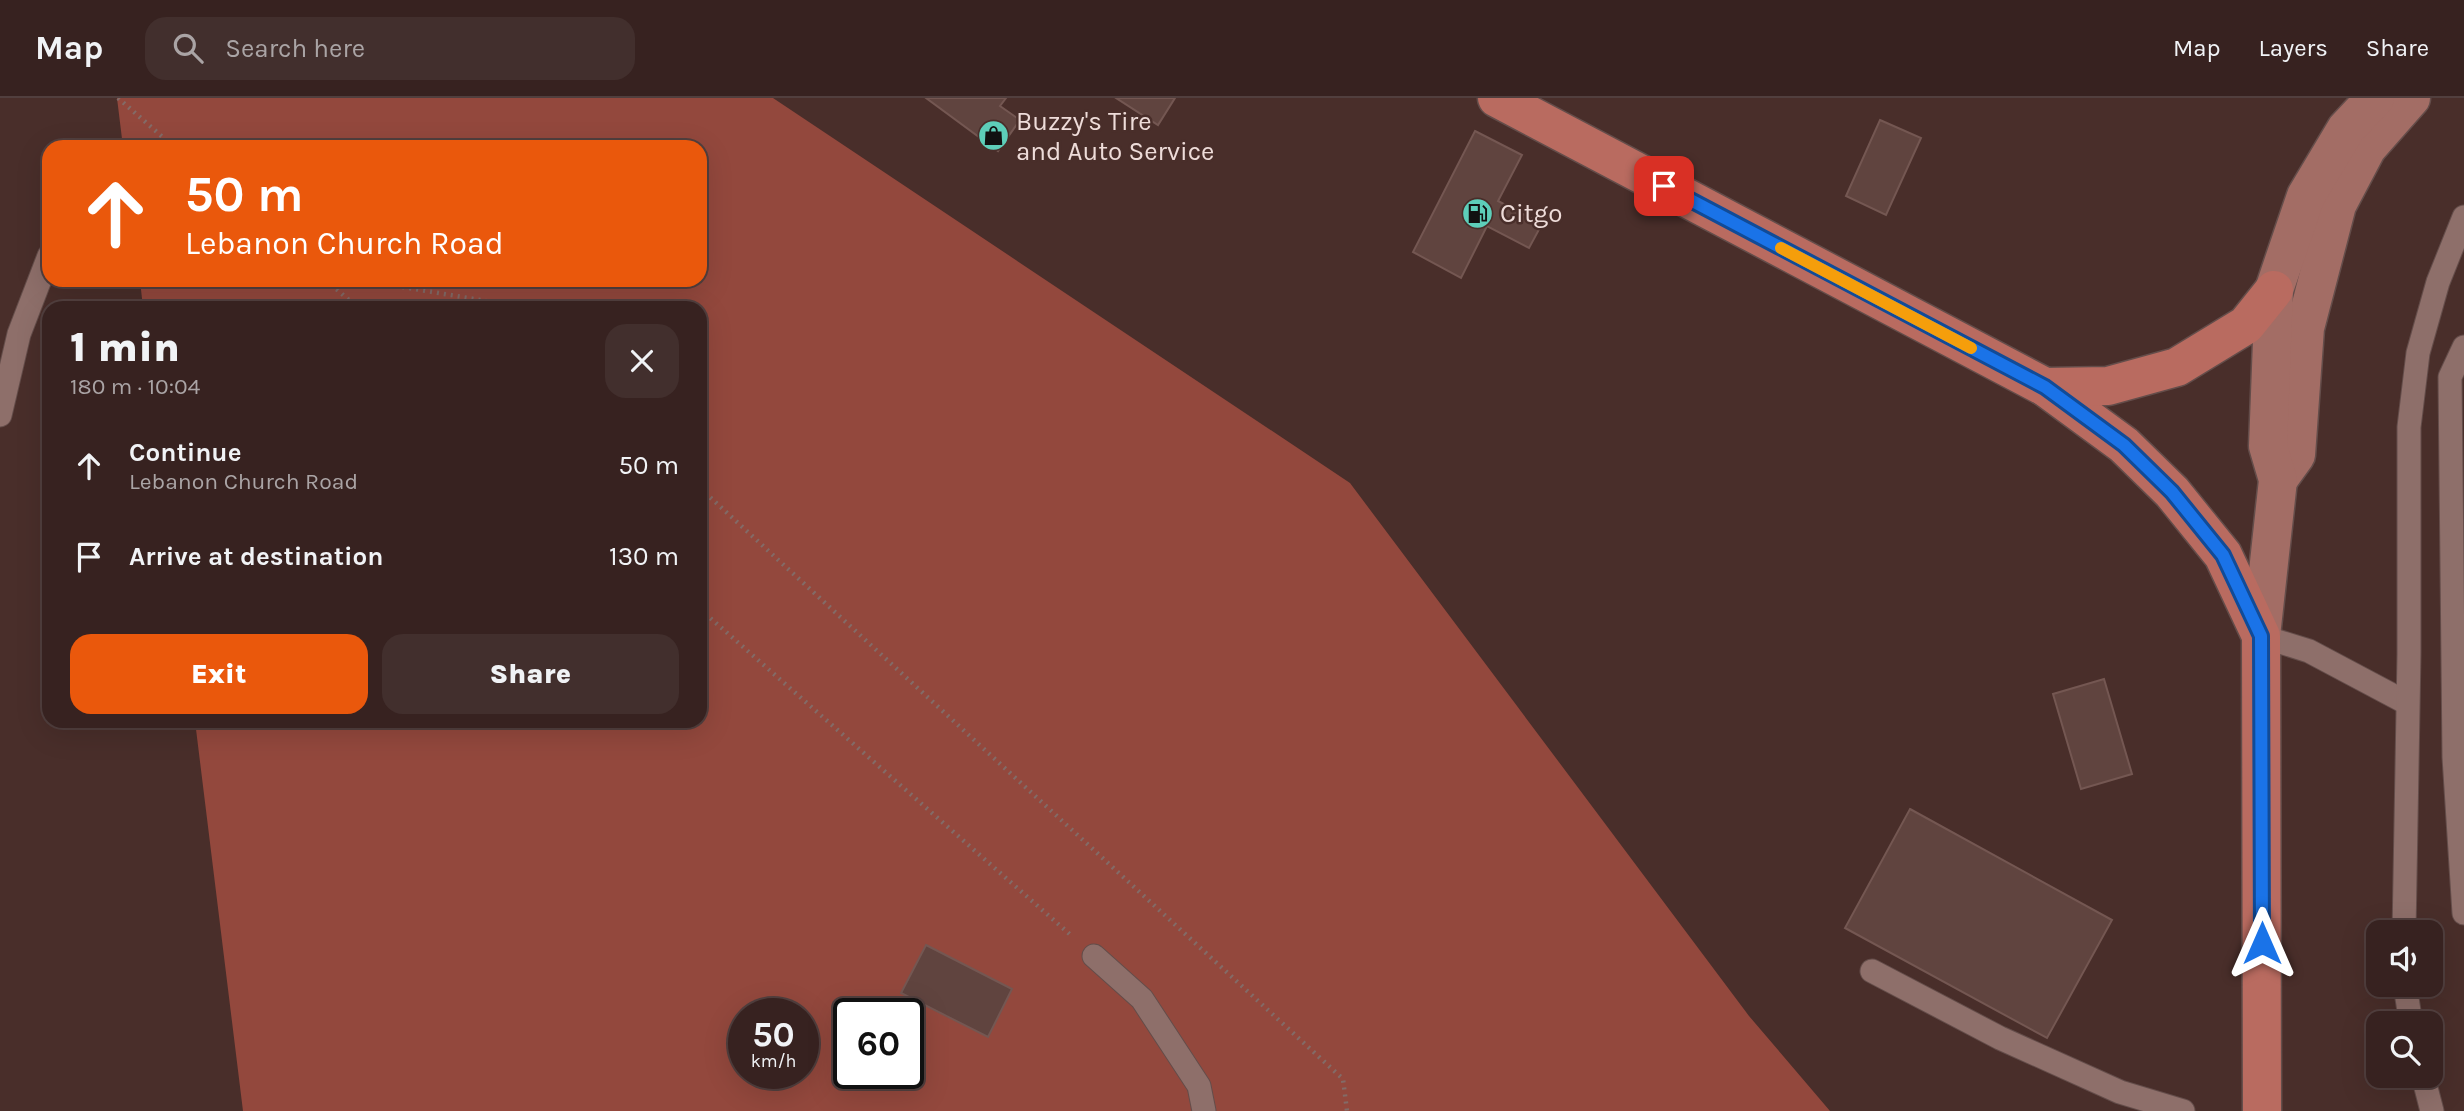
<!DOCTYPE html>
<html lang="en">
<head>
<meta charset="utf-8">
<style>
  body { margin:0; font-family:Karla,sans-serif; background:#422f2d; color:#f1f3f6; height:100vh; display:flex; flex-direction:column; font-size:26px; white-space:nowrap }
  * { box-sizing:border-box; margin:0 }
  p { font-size:23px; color:#aaa4a5 }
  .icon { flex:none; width:38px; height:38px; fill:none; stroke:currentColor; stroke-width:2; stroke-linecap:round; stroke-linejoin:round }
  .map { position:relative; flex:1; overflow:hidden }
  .details { position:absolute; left:42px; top:203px; width:665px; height:427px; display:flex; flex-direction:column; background:#372220; border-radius:21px; box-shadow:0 7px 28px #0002,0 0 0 2px #513f3e }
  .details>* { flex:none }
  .hud { position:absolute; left:42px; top:42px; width:665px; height:147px; border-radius:21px; box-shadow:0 7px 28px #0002,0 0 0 2px #513f3e; background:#ea580c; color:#fff; overflow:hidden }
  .fabs { position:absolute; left:2366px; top:822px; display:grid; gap:14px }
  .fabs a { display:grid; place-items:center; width:77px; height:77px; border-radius:14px; background:#372220; box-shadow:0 7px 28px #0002,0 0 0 2px #513f3e; font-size:35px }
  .speed { position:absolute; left:728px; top:900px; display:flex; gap:14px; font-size:35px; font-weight:700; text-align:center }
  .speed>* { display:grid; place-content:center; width:91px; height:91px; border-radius:50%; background:#372220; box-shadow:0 7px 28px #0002,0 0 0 2px #513f3e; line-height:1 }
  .speed small { font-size:18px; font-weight:400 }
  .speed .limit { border:4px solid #111; border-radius:10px; background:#fff; color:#111 }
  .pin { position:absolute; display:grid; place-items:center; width:60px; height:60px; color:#fff; margin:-30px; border-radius:14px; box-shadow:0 4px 10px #0006 }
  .me { position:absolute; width:77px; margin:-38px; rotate:0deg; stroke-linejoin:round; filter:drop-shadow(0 0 5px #0008) }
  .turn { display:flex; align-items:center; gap:24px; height:147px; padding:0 28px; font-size:32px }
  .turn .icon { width:91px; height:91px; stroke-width:2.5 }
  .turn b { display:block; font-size:49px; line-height:60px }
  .round { display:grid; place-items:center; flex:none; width:74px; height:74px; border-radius:21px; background:#422f2d }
  .head { display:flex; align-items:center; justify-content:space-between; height:119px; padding:0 28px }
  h1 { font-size:42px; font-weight:800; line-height:52px }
  .action { display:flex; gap:14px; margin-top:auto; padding:14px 28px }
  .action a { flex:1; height:80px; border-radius:21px; background:#ea580c; color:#fff; font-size:28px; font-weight:800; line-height:80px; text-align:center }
  .action a+a { background:#422f2d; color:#f1f3f6 }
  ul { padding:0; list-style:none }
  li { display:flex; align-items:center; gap:21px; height:91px; padding:0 28px }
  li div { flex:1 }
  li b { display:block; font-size:26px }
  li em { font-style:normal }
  header { display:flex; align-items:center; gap:42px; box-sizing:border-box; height:98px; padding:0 35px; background:#372220; border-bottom:2px solid #513f3e }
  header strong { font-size:33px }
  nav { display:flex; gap:38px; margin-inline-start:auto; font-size:24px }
  .search { width:490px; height:63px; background:#422f2d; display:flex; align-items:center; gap:18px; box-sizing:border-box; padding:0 24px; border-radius:21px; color:#aaa4a5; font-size:26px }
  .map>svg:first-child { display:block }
  .forest { fill:#93483d; fill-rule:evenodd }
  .building { fill:#60443f; stroke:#745752; stroke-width:2 }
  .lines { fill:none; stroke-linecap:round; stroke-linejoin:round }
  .service-casing { stroke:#644d4a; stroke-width:25 }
  .secondary-casing { stroke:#644d4a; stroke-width:41 }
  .primary-casing { stroke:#644d4a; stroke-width:41 }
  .path { stroke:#836b67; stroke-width:4.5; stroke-dasharray:2 5; stroke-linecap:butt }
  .service { stroke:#8e6f6a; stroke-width:23 }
  .secondary { stroke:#a36d65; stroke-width:38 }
  .primary { stroke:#b96b60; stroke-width:38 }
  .route-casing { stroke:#114b97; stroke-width:18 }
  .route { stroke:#1a73e8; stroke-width:12 }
  .slow { stroke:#f59e0b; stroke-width:12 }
  .labels { text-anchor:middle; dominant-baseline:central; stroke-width:5; stroke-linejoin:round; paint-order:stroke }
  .poi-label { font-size:26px; fill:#eedcd9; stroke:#492e2a; text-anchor:start }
</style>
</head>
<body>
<header>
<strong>Map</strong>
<div class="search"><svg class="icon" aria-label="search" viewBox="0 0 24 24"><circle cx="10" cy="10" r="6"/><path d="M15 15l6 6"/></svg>Search here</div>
<nav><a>Map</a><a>Layers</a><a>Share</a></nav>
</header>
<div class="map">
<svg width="2464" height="1013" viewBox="0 0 2464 1013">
  <rect width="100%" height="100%" fill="#492e2a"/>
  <path class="forest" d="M117,0h656l577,385 399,533 81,95h-1587l-48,-390h505v-413h-557l-3,-28h560v-133h-577zM744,915h59v60h-59zM849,915h59v60h-59z"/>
  <g class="building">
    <path d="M926,0h80l-6,8 20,14 -22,31z"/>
    <path d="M1116,0h59l-17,27z"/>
    <path d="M1880,22l41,18 -35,77 -40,-19z"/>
    <path d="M1475,33l47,24 -24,46 44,23 -13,24 -42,-22 -26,52 -48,-26z"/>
    <path d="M2104,581l28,95 -51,15 -28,-95z"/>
    <path d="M1910,711l202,111 -65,118 -202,-110z"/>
    <path d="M926,847l86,44 -24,48 -87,-44z"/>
  </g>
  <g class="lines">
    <defs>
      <g id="service">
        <path d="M2464,249l-14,30 4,380 10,156"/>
        <path d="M0,317l19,-81 30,-78"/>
        <path d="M2261,538l48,15 98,52"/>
        <path d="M2404,835l5,-279v-227l9,-74 20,-71 26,-65"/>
        <path d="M1094,858l48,43 57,87 5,25"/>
        <path d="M1872,873l128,67 120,54 63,19"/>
        <path d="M2405,887l6,39"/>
        <path d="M2423,978l9,35"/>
      </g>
      <g id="secondary">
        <path d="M2278,382l18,-25 9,-127 32,-123 30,-57 44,-50"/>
        <path d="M2261,538l17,-156 -10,-34 6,-156 32,-94 40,-67 29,-31"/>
      </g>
      <g id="primary">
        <path d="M1497,0l548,289 79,58 48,47 51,63 38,81 1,475"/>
        <path d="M2045,289l63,-1 69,-19 69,-42 28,-35"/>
      </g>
    </defs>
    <use href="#service" class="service-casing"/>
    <use href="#secondary" class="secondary-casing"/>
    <use href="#primary" class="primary-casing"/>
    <g class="path">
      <path d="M118,0l56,49"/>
      <path d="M326,182l32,28"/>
      <path d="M361,182l137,23 5,5"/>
      <path d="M700,390l643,591 4,32"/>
      <path d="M700,511l373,328"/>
    </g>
    <use href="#service" class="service"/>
    <use href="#secondary" class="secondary"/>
    <use href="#primary" class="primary"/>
  </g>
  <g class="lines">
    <defs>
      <path id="route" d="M1664,88l381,201 79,58 48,47 51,63 38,81 1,307"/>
    </defs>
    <use href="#route" class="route-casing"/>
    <use href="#route" class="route"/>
    <path class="slow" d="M1781,150l190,100"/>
  </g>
  <defs>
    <symbol id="shop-disc" viewBox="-11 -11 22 22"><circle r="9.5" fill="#5dceb9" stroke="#492e2a"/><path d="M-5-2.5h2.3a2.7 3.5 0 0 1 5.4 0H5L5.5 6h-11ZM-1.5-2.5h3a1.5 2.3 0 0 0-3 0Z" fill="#111"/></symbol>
    <symbol id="fuel-disc" viewBox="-11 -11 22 22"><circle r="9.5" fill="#5dceb9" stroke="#492e2a"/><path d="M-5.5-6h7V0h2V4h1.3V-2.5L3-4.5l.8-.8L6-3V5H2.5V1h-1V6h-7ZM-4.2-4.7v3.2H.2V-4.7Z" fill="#111"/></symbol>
  </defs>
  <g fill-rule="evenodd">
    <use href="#shop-disc" x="976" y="20" width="35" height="35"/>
    <use href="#fuel-disc" x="1460" y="98" width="35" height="35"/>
  </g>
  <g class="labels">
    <g class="poi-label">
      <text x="1016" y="23">Buzzy's Tire<tspan x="1016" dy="30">and Auto Service</tspan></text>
      <text x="1500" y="115">Citgo</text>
    </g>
  </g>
</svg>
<div class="fabs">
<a><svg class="icon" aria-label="sound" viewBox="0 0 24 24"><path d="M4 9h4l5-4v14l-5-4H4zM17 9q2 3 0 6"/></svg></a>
<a><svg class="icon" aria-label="search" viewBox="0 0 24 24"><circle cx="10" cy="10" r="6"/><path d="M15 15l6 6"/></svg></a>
</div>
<div class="speed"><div>50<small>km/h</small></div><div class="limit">60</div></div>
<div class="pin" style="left:1664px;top:88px;background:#d93025"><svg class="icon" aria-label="arrive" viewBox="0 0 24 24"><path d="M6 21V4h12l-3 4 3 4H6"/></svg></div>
<svg class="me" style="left:2262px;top:845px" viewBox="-20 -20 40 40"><path d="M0-17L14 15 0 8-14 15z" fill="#1a73e8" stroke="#fff" stroke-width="4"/></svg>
<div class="hud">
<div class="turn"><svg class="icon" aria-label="ahead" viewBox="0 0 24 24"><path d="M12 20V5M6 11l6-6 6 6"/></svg><div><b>50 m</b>Lebanon Church Road</div></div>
</div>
<section class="details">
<div class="head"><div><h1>1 min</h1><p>180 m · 10:04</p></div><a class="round"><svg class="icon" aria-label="close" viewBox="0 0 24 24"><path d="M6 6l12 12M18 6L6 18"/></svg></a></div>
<ul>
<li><svg class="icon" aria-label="ahead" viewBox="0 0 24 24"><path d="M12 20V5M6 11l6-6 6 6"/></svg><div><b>Continue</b><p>Lebanon Church Road</p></div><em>50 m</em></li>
<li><svg class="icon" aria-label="arrive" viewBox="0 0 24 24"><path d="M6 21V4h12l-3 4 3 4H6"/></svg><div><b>Arrive at destination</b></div><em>130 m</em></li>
</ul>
<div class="action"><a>Exit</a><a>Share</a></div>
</section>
</div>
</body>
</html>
